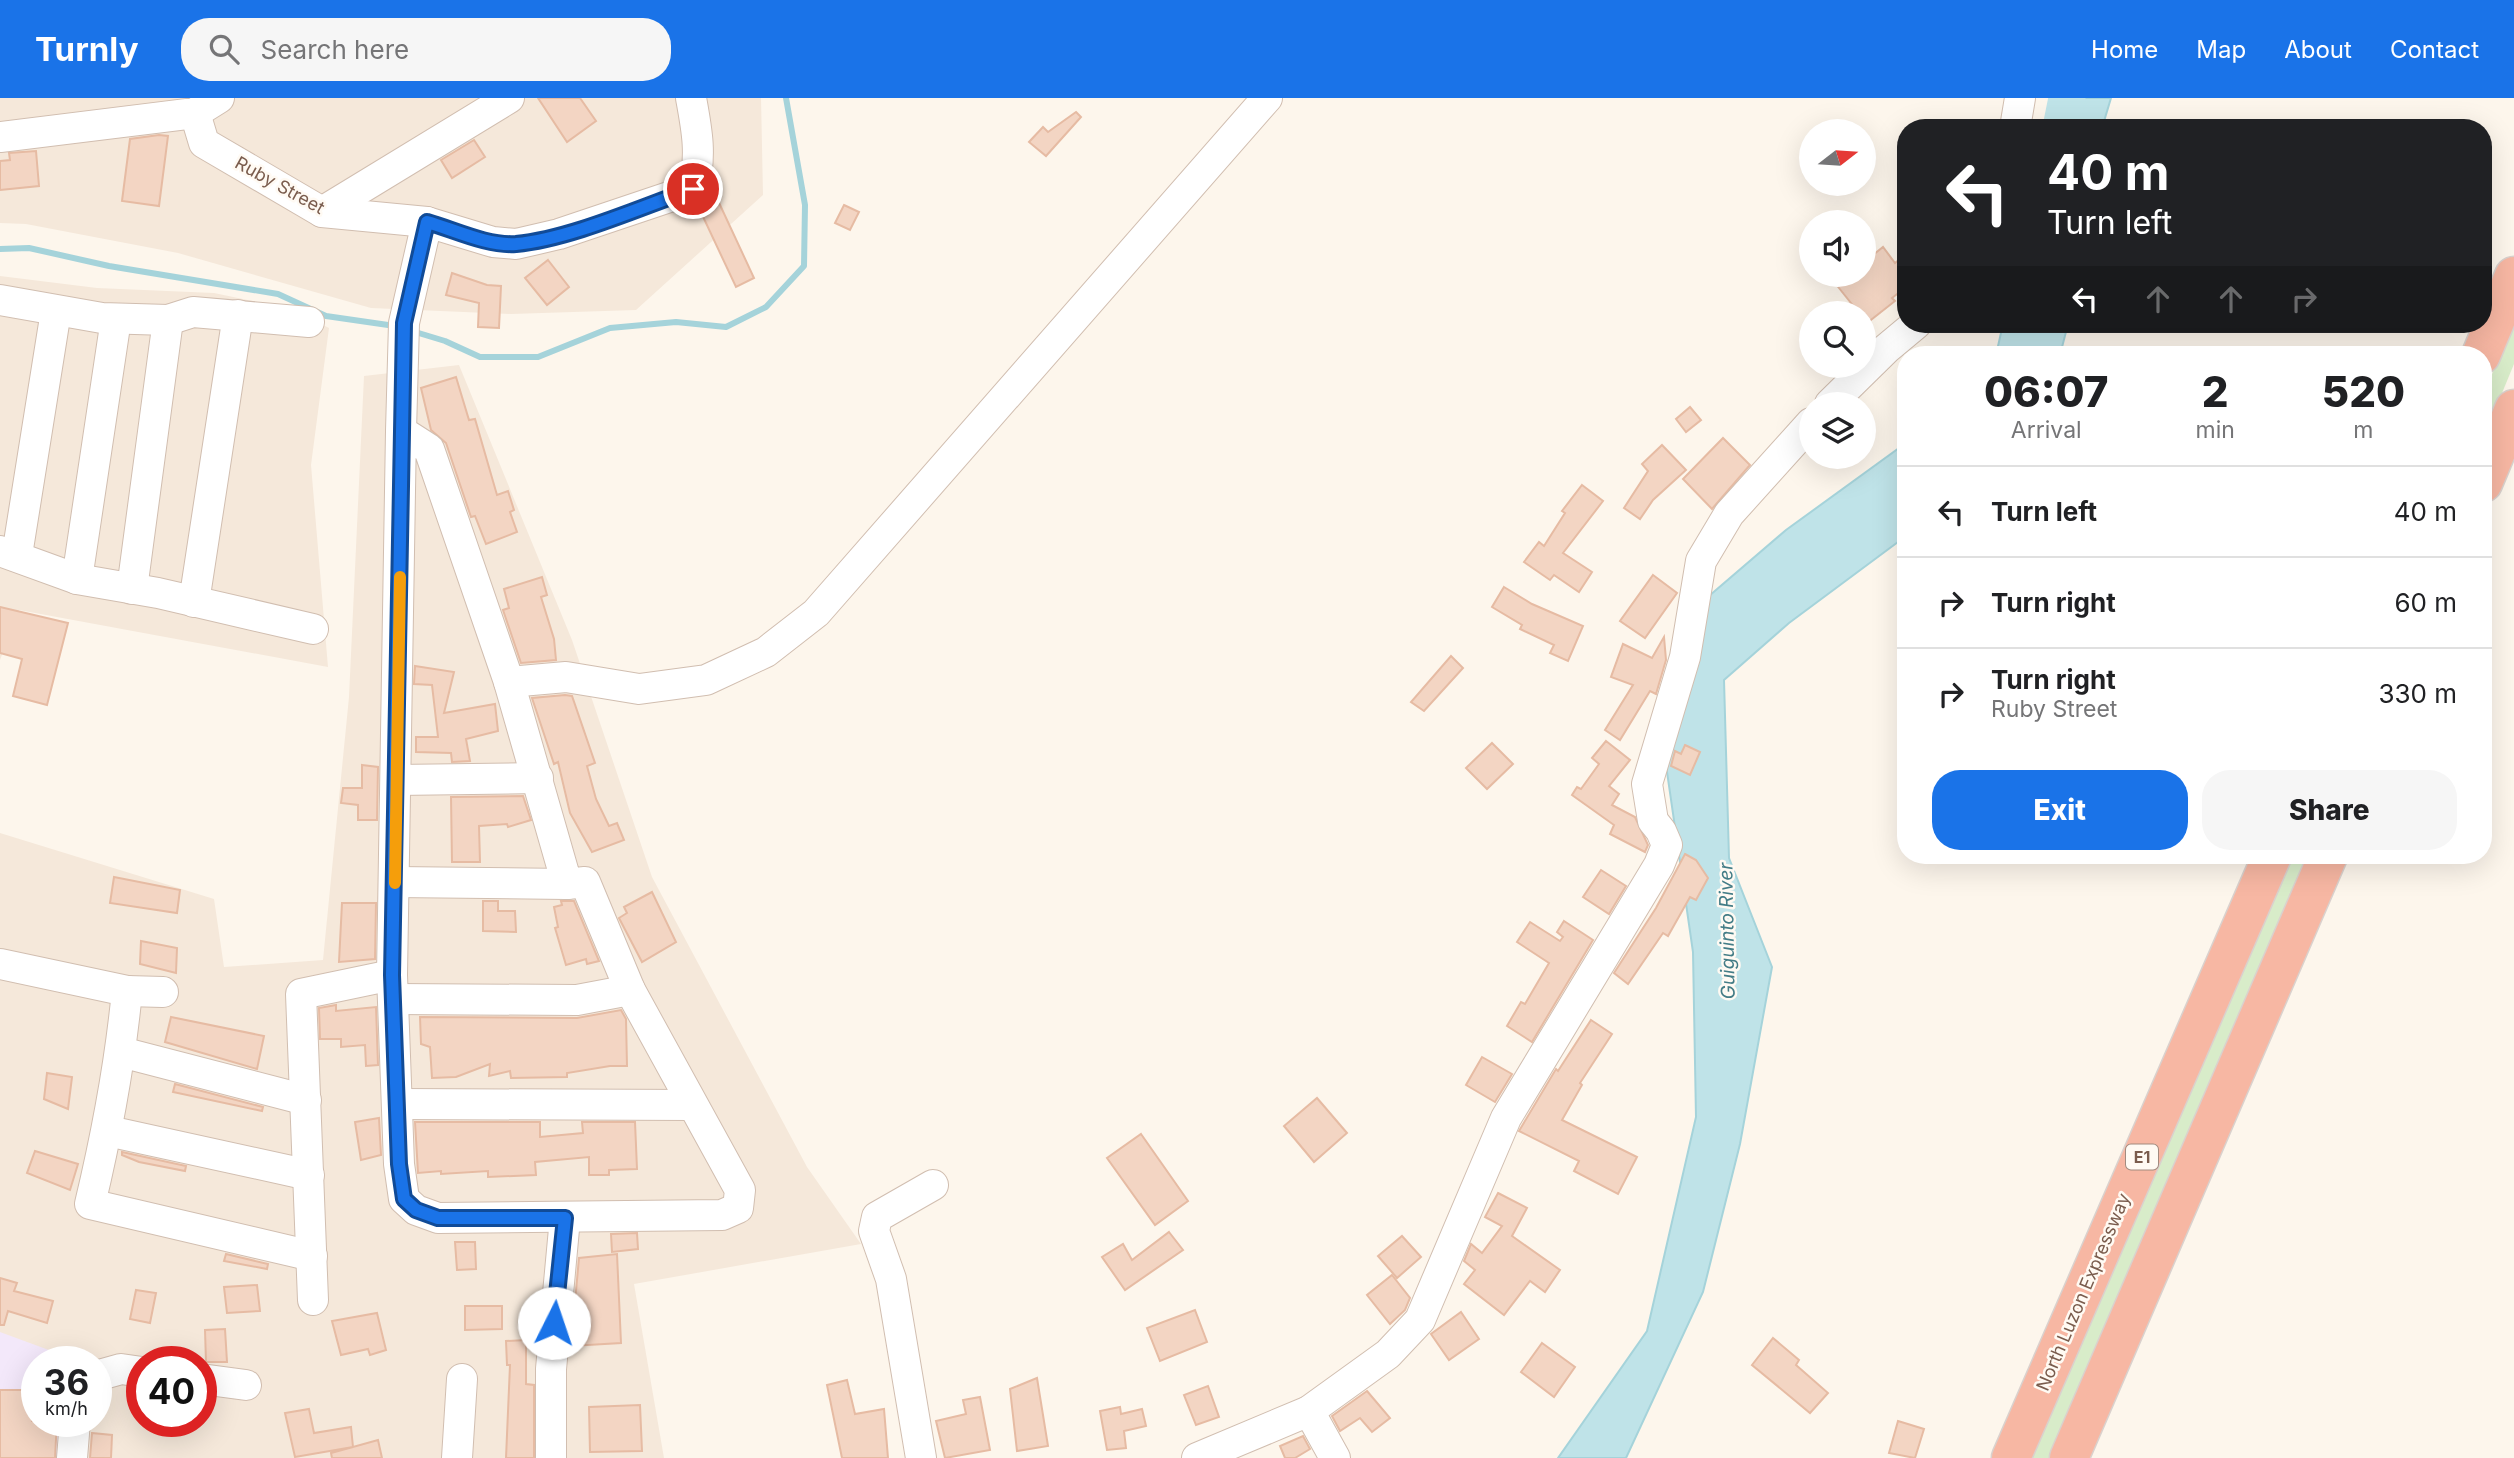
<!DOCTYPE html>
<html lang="en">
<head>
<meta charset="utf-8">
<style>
  body { margin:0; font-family:Inter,sans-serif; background:#f6f6f6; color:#202124; height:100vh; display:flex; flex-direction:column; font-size:26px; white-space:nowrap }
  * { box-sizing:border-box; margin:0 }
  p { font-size:23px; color:#757577 }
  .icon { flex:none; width:38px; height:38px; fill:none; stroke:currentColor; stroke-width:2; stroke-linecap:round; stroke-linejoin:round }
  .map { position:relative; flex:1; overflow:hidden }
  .panel { position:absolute; left:1897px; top:248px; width:595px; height:518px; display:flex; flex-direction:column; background:#fff; border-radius:28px; box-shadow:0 7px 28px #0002 }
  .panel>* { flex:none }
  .banner { position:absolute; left:1897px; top:21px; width:595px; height:214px; border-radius:28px; box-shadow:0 7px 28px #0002; background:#202124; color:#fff; overflow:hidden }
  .needle { width:46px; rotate:73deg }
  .fabs { position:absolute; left:1799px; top:21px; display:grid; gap:14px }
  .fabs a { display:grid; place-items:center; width:77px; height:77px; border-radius:50%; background:#fff; box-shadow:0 7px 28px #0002; font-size:35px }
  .speed { position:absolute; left:21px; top:1248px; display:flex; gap:14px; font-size:35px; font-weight:700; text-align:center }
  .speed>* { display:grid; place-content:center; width:91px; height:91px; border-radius:50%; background:#fff; box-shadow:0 7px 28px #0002; line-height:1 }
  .speed small { font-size:18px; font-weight:400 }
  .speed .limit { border:10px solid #d22; background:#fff; color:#111 }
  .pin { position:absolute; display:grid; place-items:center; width:60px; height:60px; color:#fff; margin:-30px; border:4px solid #fff; border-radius:50%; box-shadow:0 2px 7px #0007 }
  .me { position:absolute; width:77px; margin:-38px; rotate:4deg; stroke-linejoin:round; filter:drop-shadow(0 0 5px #0008) }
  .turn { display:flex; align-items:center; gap:24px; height:147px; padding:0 35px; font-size:32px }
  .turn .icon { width:91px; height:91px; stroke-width:2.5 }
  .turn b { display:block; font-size:49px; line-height:60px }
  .lanes { display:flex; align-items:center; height:66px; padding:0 35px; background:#0003; justify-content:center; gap:35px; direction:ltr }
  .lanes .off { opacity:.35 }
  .eta { display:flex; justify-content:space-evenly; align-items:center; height:119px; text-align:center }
  .eta b { font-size:42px; font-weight:800; line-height:49px }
  .primary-button { display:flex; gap:14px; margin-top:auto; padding:14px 35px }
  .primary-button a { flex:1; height:80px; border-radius:28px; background:#1a73e8; color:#fff; font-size:28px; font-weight:800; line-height:80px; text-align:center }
  .primary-button a+a { background:#f6f6f6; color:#202124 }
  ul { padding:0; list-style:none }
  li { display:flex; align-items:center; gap:21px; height:91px; padding:0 35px; border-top:2px solid #e0e0e0 }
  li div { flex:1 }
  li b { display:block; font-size:26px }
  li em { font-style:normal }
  header { display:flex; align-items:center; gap:42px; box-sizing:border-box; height:98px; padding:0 35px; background:#1a73e8; color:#fff }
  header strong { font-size:33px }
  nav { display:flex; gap:38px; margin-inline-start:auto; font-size:24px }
  .search { width:490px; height:63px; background:#f6f6f6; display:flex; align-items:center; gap:18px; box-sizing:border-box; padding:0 24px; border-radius:28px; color:#757577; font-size:26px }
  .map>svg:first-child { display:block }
  .residential { fill:#f5e8da; fill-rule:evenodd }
  .education { fill:#f3e8fa }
  .green { fill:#d8ecc9 }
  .water { fill:#bfe3e8; stroke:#a5d3da; stroke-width:2 }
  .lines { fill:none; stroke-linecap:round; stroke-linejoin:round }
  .stream { stroke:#a5d3da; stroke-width:6 }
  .river { stroke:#bfe3e8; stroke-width:37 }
  .building { fill:#f3d5c3; stroke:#e6bba3; stroke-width:2 }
  .minor-casing { stroke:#d1beb0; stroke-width:32 }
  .highway-casing { stroke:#dad1cd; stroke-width:41 }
  .minor { stroke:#fff; stroke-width:30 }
  .highway { stroke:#f7b7a3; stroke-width:38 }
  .route-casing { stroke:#114b97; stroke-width:18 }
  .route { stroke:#1a73e8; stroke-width:12 }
  .slow { stroke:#f59e0b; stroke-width:12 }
  .labels { text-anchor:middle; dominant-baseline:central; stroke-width:5; stroke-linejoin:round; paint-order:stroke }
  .shield { fill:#fffaf3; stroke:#a28b7f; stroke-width:2 }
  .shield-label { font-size:16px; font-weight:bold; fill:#7a5c4d }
  .street-label { font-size:18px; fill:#7a5c4d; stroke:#fffaf3 }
  .water-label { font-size:19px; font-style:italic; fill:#437c86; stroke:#fffaf3 }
</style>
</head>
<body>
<header>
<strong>Turnly</strong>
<div class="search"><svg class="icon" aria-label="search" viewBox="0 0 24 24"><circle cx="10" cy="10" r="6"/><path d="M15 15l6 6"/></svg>Search here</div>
<nav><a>Home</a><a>Map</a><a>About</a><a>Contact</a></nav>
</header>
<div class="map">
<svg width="2514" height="1360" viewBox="0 0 2514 1360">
  <rect width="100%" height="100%" fill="#fdf6ec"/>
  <g class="residential">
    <path d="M0,0h761l2,97 -127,115 -125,4 -140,-6 -193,-55 -152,-29 -26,-1z"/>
    <path d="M0,178l97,12 117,5 77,16 38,19 -18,137 17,202 -309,-57 -19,50z"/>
    <path d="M459,267l113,275 80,237 155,290 54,77 -227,40 30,174h-664v-625l214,66 10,68 99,-7 26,-263 15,-321zM37,1264h59v59h-59zM142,1264h59v59h-59z"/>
  </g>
  <path class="education" d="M0,1234l76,28 -39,2v59h32l-4,37h-65z"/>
  <g class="green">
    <path d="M2514,223v43l-31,75v-43z"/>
    <path d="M2289,758h18l-258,602h-19z"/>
  </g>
  <g class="water">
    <path d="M2070,0h41l-9,30h-43z"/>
    <path d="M2003,226h65l-8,31h-64z"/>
    <path d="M1906,345v93l-117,87 -65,57 5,178 43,109 -32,177 -37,148 -77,166h-68l89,-127 49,-214 -3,-165 -28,-194 16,-138 105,-90z"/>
  </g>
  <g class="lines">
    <g class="stream">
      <path d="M0,151l29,-1 80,18 169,28 48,22 69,10"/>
      <path d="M412,233l33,10 35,16h58l72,-29 66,-6 50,5 40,-20 38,-41 1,-61 -19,-107"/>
    </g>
    <path class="river" d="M2061,30l6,-30"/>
  </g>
  <g class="building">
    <path d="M538,0h42l16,23 -29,21z"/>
    <path d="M1076,14l5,5 -35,39 -17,-14 14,-15 5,5z"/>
    <path d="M159,37l9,1 -9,70 -37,-5 8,-62z"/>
    <path d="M474,42l11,17 -33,21 -11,-18z"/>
    <path d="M36,53l3,35 -39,4v-29l10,-1 -1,-7z"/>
    <path d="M714,94l40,86 -18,9 -38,-81z"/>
    <path d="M844,107l15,7 -9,18 -15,-7z"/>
    <path d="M1864,144l9,13 10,-8 12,16 11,-9v33l-14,11 3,3 -28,22 -3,-10h-5l-24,-30 10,-8h19z"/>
    <path d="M548,162l21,27 -22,18 -22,-27z"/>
    <path d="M452,175l35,12 14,1 -2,42 -21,-1 1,-24 -33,-8z"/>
    <path d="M456,279l13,43 6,-1 22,76 11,-4 6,19 -4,2 7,20 -31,12 -11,-28 -4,1 -25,-74 -15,-13 -10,-42z"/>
    <path d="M1690,309l11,13 -15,12 -10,-13z"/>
    <path d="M1723,340l27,27 -38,44 -29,-30z"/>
    <path d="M1662,347l24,25 -33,30 -13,19 -16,-11 24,-37 -6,-7z"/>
    <path d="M1582,387l21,16 -40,52 29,19 -13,20 -25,-17 -4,5 -26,-18 15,-20 5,4 21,-33 -3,-2z"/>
    <path d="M1653,477l24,18 -32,45 -25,-17z"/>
    <path d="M542,479l5,18 -6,2 13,42 2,21 -35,3 -18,-53 6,-2 -5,-19z"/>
    <path d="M1504,489l28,17 51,22 -15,35 -18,-8 4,-8 -34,-16 2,-4 -30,-18z"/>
    <path d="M0,509l68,16 -21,82 -34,-9 9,-37 -22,-6z"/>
    <path d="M1664,539l2,23 -10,34 -6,-3 -30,49 -15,-10 28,-45 -22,-8 12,-33 29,14z"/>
    <path d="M1451,558l12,12 -39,43 -13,-9z"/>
    <path d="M415,568l39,6 -10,41 51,-9 3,27 -32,8 4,22 -18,1 -1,-9 -35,-1v-15h22l-6,-52 -18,-1z"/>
    <path d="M565,597l7,1 23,67 -8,3 9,33 13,27 8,-3 7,17 -32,12 -22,-39 -12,-51 -4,2 -22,-66z"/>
    <path d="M1606,643l24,19 -21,26 10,8 -7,11 23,12 13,28 -3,7 -35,-18 4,-9 -42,-30 5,-8 4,2 18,-25 -7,-6z"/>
    <path d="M1492,645l21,21 -26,25 -21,-21z"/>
    <path d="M1685,647l15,7 -10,23 -19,-9 4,-15 6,3z"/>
    <path d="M362,667l16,2 -1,53h-19v-15l-17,-2 2,-15h19z"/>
    <path d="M523,698l8,24 -23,7 -1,-3 -28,2 1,36h-28l-1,-65z"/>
    <path d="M1685,756l11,6 12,18 -12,22 -6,-3 -22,39 -5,-3 -35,51 -14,-11 42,-65z"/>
    <path d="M1601,772l25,16 -17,28 -26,-17z"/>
    <path d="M114,779l66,13 -3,23 -67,-10z"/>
    <path d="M652,794l24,50 -34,20 -23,-44 8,-5 -3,-6z"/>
    <path d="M483,803h15v10h17l1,21 -33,-1z"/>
    <path d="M561,803h13l25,60 -12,3 -1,-5 -20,6 -11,-37 3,-1 -4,-20 8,-2z"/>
    <path d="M342,805h34l-1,56 -36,3z"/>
    <path d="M1564,823l29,19 -61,102 -25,-16 14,-24 4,2 24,-41 -32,-21 13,-20 30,19 3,-4 -6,-5z"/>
    <path d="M141,843l36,7 -1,25 -36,-9z"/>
    <path d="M336,907v6l40,-4 2,58 -12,1 -1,-21 -24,2v-8h-21l-1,-31z"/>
    <path d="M621,912l5,9 1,47h-17l-43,7v4l-56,1 -1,-7 -21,5 1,-12 -34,13 -24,1 -2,-31 -9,-3 -1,-27 157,1z"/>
    <path d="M171,919l93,19 -7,33 -92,-27z"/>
    <path d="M1591,922l21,14 -32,49 2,2 -20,35 75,37 -19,37 -44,-23 5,-10 -60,-30 37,-62 2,2z"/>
    <path d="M1482,959l30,17 -17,28 -29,-17z"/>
    <path d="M47,975l25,4 -4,32 -24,-10z"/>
    <path d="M175,986l88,23 -1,4 -89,-19z"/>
    <path d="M1317,1000l30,35 -33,29 -30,-36z"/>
    <path d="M379,1020l2,37 -20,5 -6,-38z"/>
    <path d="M415,1024h125v15l43,-4 -1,-11h53l2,47 -28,1v5h-20v-18l-54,5 1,13 -48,2v-6l-47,3v-3l-23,2z"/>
    <path d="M1141,1036l47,67 -33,24 -48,-67z"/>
    <path d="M35,1053l43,13 -8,26 -43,-17z"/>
    <path d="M122,1054l64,14 -1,5 -46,-9 -17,-7z"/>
    <path d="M1498,1095l29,15 -15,28 48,34 -15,22 -15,-11 -26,34 -40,-31 11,-14 -11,-9 7,-17 11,9 20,-27 -17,-9z"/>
    <path d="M1169,1134l14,18 -58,40 -23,-33 21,-13 9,16z"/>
    <path d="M637,1135l1,16 -26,3 -1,-18z"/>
    <path d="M1402,1138l19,21 -24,21 -19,-22z"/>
    <path d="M455,1144h20l1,27 -19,1z"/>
    <path d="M226,1156l42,10 -1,5 -43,-8z"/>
    <path d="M617,1156l4,89 -50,3 8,-88z"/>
    <path d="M1392,1177l18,23 -5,12 -15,14 -23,-29z"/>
    <path d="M0,1180l17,5 -3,8 39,10 -6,22 -39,-12 -4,14h-4z"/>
    <path d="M257,1187l3,26 -33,2 -3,-26z"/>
    <path d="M136,1192l20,3 -6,30 -20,-4z"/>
    <path d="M465,1208h37v23l-37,1z"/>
    <path d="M1195,1212l12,32 -47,19 -13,-33z"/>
    <path d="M1461,1214l18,27 -30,21 -18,-26z"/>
    <path d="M377,1215l9,37 -16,5 -2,-6 -27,6 -9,-34z"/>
    <path d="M225,1231l2,33h-21l-1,-32z"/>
    <path d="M1773,1240l26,22 -3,5 32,28 -18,20 -58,-48z"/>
    <path d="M526,1242v44l8,1v73h-28l4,-93h-3l-1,-24z"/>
    <path d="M1542,1245l33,24 -21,30 -33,-25z"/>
    <path d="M1037,1280l11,68 -31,5 -7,-62z"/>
    <path d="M847,1282l8,34 29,-5 4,49h-46l-15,-73z"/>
    <path d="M1208,1288l11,31 -23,8 -12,-30z"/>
    <path d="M0,1292h33l-1,31h25l-2,37h-55z"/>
    <path d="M1367,1293l23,27 -18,14 -12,-14 -20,13 -8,-15z"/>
    <path d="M980,1299l10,53 -45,8 -9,-37 30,-7 -3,-14z"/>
    <path d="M640,1307l2,46 -52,1 -1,-45z"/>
    <path d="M1120,1309l1,7 21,-5 4,17 -22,5 2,17 -19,2 -7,-39z"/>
    <path d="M309,1311l5,24 37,-6 2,20 25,-7 4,18h-50l-1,-5 22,-6 -58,10 -10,-44z"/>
    <path d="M1898,1323l26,8 -9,29 -26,-5z"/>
    <path d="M92,1335l20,2 -1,23h-21z"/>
    <path d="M1303,1338l7,13 -15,9h-10l-5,-12z"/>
  </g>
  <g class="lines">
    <defs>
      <g id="minor">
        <path d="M195,15l9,30 118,69 105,10 66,20 23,2 43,-10 134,-45c9,-32 4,-59 -2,-91"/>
        <path d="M2015,30l5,-30"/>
        <path d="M0,39l195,-24 24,-15"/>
        <path d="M322,114l187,-114"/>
        <path d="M0,202l102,18 66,2 25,-8 116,10"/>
        <path d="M1830,306l56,-55 30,-25"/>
        <path d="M401,333l28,18 80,233 58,202 18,-2 45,108 110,200 -2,18 -16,7 -284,3 -22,-8 -12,-11 -5,-35 -7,-189 9,-544 3,-108 23,-101"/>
        <path d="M0,453l77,28 81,14 155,36"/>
        <path d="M17,457l39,-244"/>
        <path d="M77,481l39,-260"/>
        <path d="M132,491l36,-269"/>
        <path d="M194,504l44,-287"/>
        <path d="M509,584l57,-5 73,12 67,-9 60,-28 50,-39 451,-515"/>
        <path d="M396,682l142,-2"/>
        <path d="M395,784l172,2"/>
        <path d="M0,866l127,27c-7,73 -20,142 -37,213l222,52"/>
        <path d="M127,893l36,1"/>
        <path d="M394,901l183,1 53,-10"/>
        <path d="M121,954l185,48"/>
        <path d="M398,1006l294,1"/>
        <path d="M108,1033l201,44"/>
        <path d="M313,1202l-12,-306 91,-19"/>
        <path d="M96,1278l25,-7 21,3"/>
        <path d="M201,1281l45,6"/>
        <path d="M1309,1313l79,-57 32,-34 86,-202 153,-253 8,-20 -6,-14 -8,-10 -6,-37 38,-127 16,-96 28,-47 82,-91"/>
        <path d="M72,1360l3,-37"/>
        <path d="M457,1360l5,-79"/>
        <path d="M551,1360v-89l14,-151"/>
        <path d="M921,1360l-30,-179 -17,-48 3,-14 56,-32"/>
        <path d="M1197,1360l112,-47 26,47"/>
      </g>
      <g id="highway">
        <path d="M2481,257l33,-79"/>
        <path d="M2483,385l31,-74"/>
        <path d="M2011,1360l261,-602"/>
        <path d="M2069,1360l259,-602"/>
      </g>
    </defs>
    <use href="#minor" class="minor-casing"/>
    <use href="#highway" class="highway-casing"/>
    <use href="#minor" class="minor"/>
    <use href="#highway" class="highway"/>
  </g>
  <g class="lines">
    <defs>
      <path id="route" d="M554,1225l11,-105h-127l-22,-8 -12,-11 -5,-35 -7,-189 12,-652 23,-101c28,8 60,24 89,22 54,-5 125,-37 177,-55"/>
    </defs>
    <use href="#route" class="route-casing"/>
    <use href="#route" class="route"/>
    <path class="slow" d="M395,785l5,-306"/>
  </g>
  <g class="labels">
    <rect class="shield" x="2126" y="1046.5" width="32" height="25" rx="5"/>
    <g class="shield-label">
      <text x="2142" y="1059">E1</text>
    </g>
    <g class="street-label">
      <text transform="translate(280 87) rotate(29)">Ruby Street</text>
      <text transform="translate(2083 1194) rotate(-67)">North Luzon Expressway</text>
    </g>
    <g class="water-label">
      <text transform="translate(1727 833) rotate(-91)">Guiguinto River</text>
    </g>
  </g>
</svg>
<div class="fabs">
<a><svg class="needle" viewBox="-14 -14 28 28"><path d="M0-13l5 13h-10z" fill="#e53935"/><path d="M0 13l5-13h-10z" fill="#757577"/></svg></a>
<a><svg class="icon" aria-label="sound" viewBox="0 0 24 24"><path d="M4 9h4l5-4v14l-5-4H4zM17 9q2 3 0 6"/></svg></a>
<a><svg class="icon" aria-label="search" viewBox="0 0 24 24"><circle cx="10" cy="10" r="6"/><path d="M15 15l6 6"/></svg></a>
<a><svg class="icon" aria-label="layers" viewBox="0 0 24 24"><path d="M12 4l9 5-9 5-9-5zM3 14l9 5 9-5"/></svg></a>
</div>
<div class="speed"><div>36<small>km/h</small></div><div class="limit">40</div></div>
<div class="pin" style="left:693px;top:91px;background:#d93025"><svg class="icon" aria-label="arrive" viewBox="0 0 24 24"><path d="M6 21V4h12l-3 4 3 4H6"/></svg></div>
<svg class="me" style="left:554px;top:1225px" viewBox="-20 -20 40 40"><circle r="19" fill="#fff"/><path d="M0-13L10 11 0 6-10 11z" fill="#1a73e8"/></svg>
<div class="banner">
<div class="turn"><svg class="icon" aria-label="left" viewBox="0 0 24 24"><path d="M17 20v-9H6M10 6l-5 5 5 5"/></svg><div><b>40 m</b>Turn left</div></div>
<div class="lanes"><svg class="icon" aria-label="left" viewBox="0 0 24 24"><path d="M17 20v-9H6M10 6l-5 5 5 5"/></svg><svg class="icon off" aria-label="ahead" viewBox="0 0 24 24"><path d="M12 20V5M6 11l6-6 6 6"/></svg><svg class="icon off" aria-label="ahead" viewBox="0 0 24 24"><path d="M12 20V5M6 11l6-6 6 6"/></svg><svg class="icon off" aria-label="right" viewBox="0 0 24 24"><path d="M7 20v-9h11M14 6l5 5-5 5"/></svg></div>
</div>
<section class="panel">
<div class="eta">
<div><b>06:07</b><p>Arrival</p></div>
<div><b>2</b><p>min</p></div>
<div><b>520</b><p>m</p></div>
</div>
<ul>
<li><svg class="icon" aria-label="left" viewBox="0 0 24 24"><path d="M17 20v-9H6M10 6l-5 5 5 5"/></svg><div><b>Turn left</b></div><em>40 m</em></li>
<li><svg class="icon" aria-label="right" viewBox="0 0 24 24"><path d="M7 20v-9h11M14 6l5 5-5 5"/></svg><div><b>Turn right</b></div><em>60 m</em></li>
<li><svg class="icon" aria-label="right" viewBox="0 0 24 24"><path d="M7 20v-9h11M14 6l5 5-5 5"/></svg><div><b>Turn right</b><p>Ruby Street</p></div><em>330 m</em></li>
</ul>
<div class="primary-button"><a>Exit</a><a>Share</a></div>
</section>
</div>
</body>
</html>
